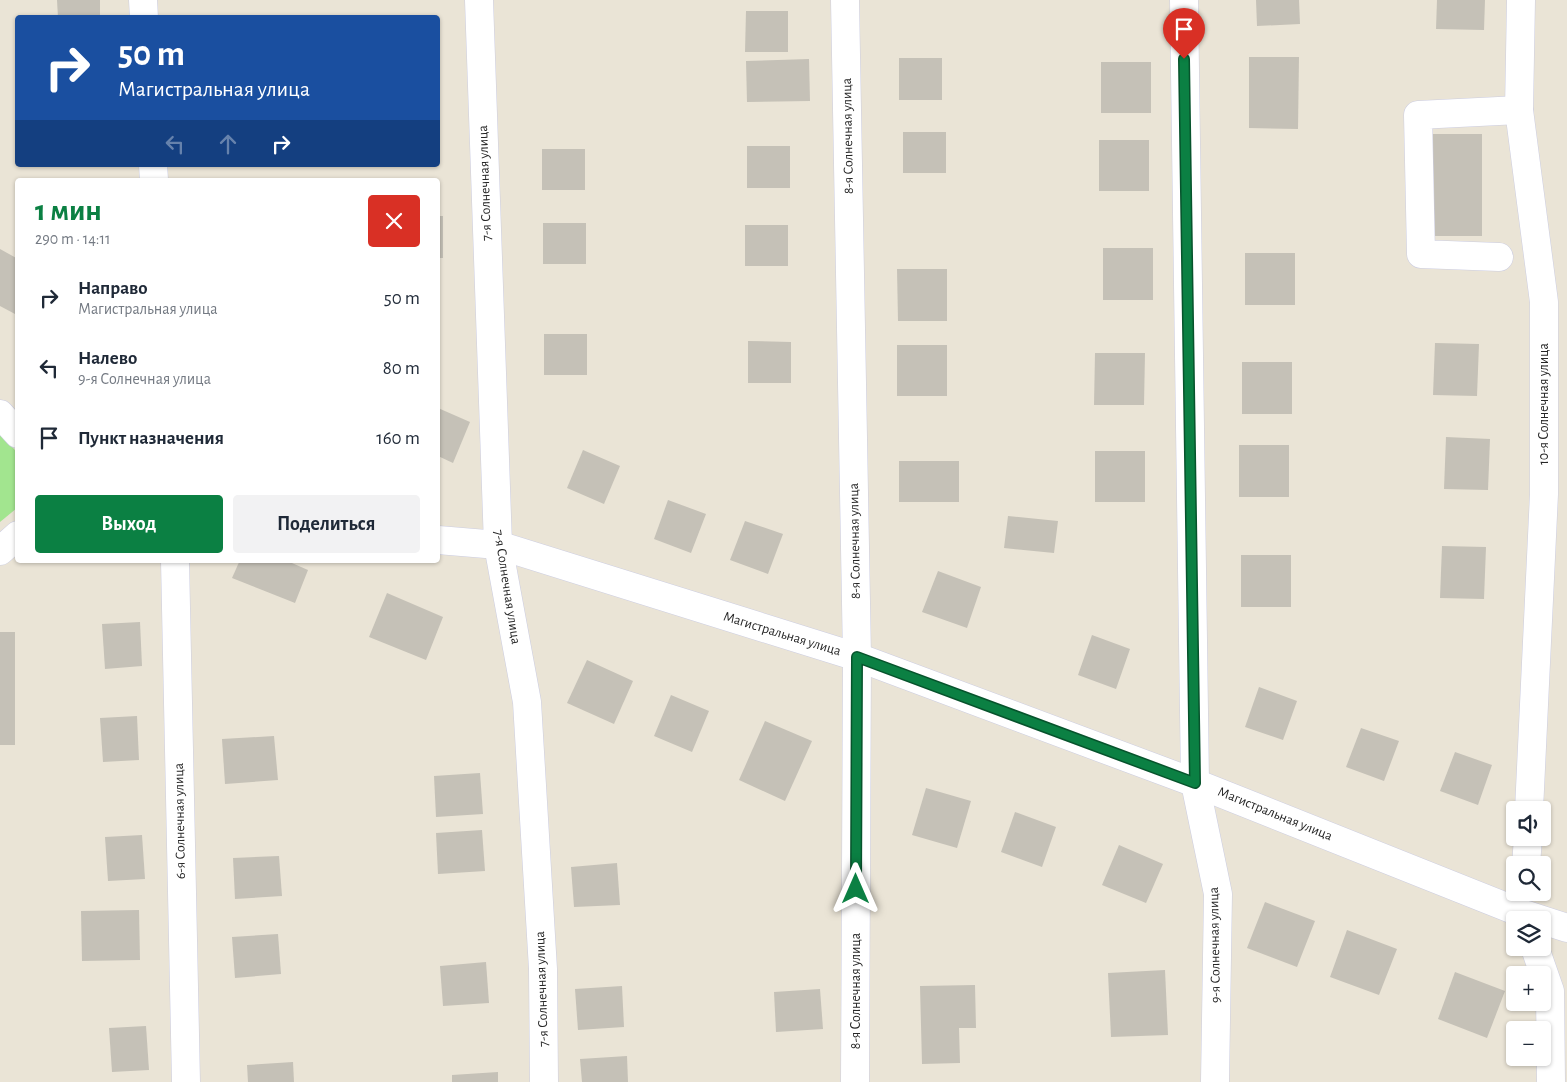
<!DOCTYPE html>
<html lang="ru">
<head>
<meta charset="utf-8">
<style>
  body { margin:0; font-family:"Alegreya Sans",sans-serif; background:#f2f2f3; color:#1f2937; height:100vh; display:flex; flex-direction:column; font-size:19px; white-space:nowrap }
  * { box-sizing:border-box; margin:0 }
  p { font-size:16px; color:#747a83 }
  .icon { flex:none; width:28px; height:28px; fill:none; stroke:currentColor; stroke-width:2; stroke-linecap:round; stroke-linejoin:round }
  .map { position:relative; flex:1; overflow:hidden }
  .drawer { position:absolute; left:15px; top:178px; width:425px; height:385px; display:flex; flex-direction:column; background:#fff; border-radius:5px; box-shadow:0 1px 4px #0004 }
  .drawer>* { flex:none }
  .top-card { position:absolute; left:15px; top:15px; width:425px; height:152px; border-radius:5px; box-shadow:0 1px 4px #0004; background:#1a4fa0; color:#fff; overflow:hidden }
  .controls { position:absolute; left:1506px; top:801px; display:grid; gap:10px }
  .controls a { display:grid; place-items:center; width:45px; height:45px; border-radius:5px; background:#fff; box-shadow:0 1px 4px #0004; font-size:25px }
  .pin { position:absolute; display:grid; place-items:center; width:42px; height:42px; color:#fff; margin:-51px -21px; border-radius:50% 50% 50% 0; rotate:-45deg; box-shadow:0 0 5px #0007 }
  .pin .icon { rotate:45deg }
  .me { position:absolute; width:55px; margin:-28px; rotate:0deg; stroke-linejoin:round; filter:drop-shadow(0 0 4px #0008) }
  .turn { display:flex; align-items:center; gap:18px; height:105px; padding:0 20px; font-size:22px }
  .turn .icon { width:65px; height:65px; stroke-width:2.5 }
  .turn b { display:block; font-size:35px; line-height:42px }
  .lanes { display:flex; align-items:center; height:48px; padding:0 20px; background:#0003; justify-content:center; gap:25px; direction:ltr }
  .lanes .off { opacity:.35 }
  .round { display:grid; place-items:center; flex:none; width:52px; height:52px; border-radius:5px; background:#f2f2f3 }
  .headline { display:flex; align-items:center; justify-content:space-between; height:85px; padding:0 20px }
  h1 { font-size:30px; font-weight:600; line-height:38px; color:#0b8043 }
  .button { display:flex; gap:10px; margin-top:auto; padding:10px 20px }
  .button a { flex:1; height:58px; border-radius:5px; background:#0b8043; color:#fff; font-size:20px; font-weight:600; line-height:58px; text-align:center }
  .button a+a { background:#f2f2f3; color:#1f2937 }
  ul { padding:0; list-style:none }
  li { display:flex; align-items:center; gap:15px; height:70px; padding:0 20px }
  li div { flex:1 }
  li b { display:block; font-size:19px }
  li em { font-style:normal }
  .map>svg:first-child { display:block }
  .green { fill:#a2e58f }
  .building { fill:#c5c1b7 }
  .lines { fill:none; stroke-linecap:round; stroke-linejoin:round }
  .minor-casing { stroke:#cccde1; stroke-width:29 }
  .minor { stroke:#fff; stroke-width:28 }
  .route-casing { stroke:#07532c; stroke-width:12 }
  .route { stroke:#0b8043; stroke-width:9 }
  .labels { text-anchor:middle; dominant-baseline:central; stroke-width:4; stroke-linejoin:round; paint-order:stroke }
  .street-label { font-size:14px; fill:#262626; stroke:#fff }
</style>
</head>
<body>
<div class="map">
<svg width="1567" height="1082" viewBox="0 0 1567 1082">
  <rect width="100%" height="100%" fill="#eae4d6"/>
  <path class="green" d="M0,432l18,22 -1,54 -17,14z"/>
  <g class="building">
    <path d="M57,0h43v18h-42z"/>
    <path d="M1256,0h43l1,24 -43,2z"/>
    <path d="M1437,0h48l-1,30 -48,-1z"/>
    <path d="M746,11h42v41h-43z"/>
    <path d="M1249,57h50l-1,72 -49,-1z"/>
    <rect x="899" y="58" width="43" height="42"/>
    <path d="M809,59l1,42 -63,1 -1,-41z"/>
    <rect x="1101" y="62" width="50" height="51"/>
    <rect x="903" y="132" width="43" height="41"/>
    <path d="M1428,134h54v102h-53z"/>
    <rect x="1099" y="140" width="50" height="51"/>
    <rect x="747" y="146" width="43" height="42"/>
    <rect x="542" y="149" width="43" height="41"/>
    <rect x="438" y="216" width="5" height="42"/>
    <rect x="543" y="223" width="43" height="41"/>
    <rect x="745" y="225" width="43" height="41"/>
    <rect x="1103" y="248" width="50" height="52"/>
    <path d="M0,249l18,10v51l-3,4 -15,-8z"/>
    <rect x="1245" y="253" width="50" height="52"/>
    <path d="M897,269h50v52h-49z"/>
    <rect x="544" y="334" width="43" height="41"/>
    <path d="M748,341l43,1v41h-43z"/>
    <path d="M1435,343l44,1 -2,52 -44,-1z"/>
    <rect x="897" y="345" width="50" height="51"/>
    <path d="M1095,353h50l-1,52h-50z"/>
    <rect x="1242" y="362" width="50" height="52"/>
    <path d="M438,408l32,14 -17,41 -15,-7z"/>
    <path d="M1446,437l44,2 -2,51 -44,-1z"/>
    <rect x="1239" y="445" width="50" height="52"/>
    <path d="M583,450l37,16 -16,38 -37,-16z"/>
    <rect x="1095" y="451" width="50" height="51"/>
    <rect x="899" y="461" width="60" height="41"/>
    <path d="M668,500l38,14 -15,39 -37,-14z"/>
    <path d="M1008,516l50,5 -4,32 -50,-5z"/>
    <path d="M745,521l38,13 -15,40 -38,-14z"/>
    <path d="M1442,546l44,1 -2,52 -44,-1z"/>
    <rect x="1241" y="555" width="50" height="52"/>
    <path d="M240,560h45l23,10 -13,33 -63,-25z"/>
    <path d="M938,571l43,16 -14,41 -45,-16z"/>
    <path d="M387,593l56,24 -17,43 -57,-23z"/>
    <path d="M140,622l2,44 -37,3 -3,-45z"/>
    <rect x="0" y="632" width="15" height="113"/>
    <path d="M1092,635l38,14 -14,40 -38,-14z"/>
    <path d="M587,660l46,21 -19,43 -47,-21z"/>
    <path d="M1259,687l38,14 -14,39 -38,-13z"/>
    <path d="M671,695l38,16 -17,41 -38,-16z"/>
    <path d="M137,716l2,44 -36,2 -3,-44z"/>
    <path d="M765,721l47,20 -27,60 -46,-21z"/>
    <path d="M1361,728l38,13 -15,40 -38,-14z"/>
    <path d="M274,736l4,44 -53,4 -3,-45z"/>
    <path d="M1455,752l37,13 -14,40 -38,-14z"/>
    <path d="M480,773l3,41 -47,3 -2,-41z"/>
    <path d="M926,788l45,13 -14,47 -45,-13z"/>
    <path d="M1015,812l41,15 -14,40 -41,-15z"/>
    <path d="M482,830l3,41 -47,3 -2,-41z"/>
    <path d="M142,835l3,44 -37,2 -3,-44z"/>
    <path d="M1119,845l44,19 -17,39 -44,-18z"/>
    <path d="M279,856l3,40 -47,3 -2,-41z"/>
    <path d="M617,863l3,42 -46,2 -3,-40z"/>
    <path d="M1265,902l50,19 -18,46 -50,-19z"/>
    <path d="M139,910l1,50 -58,1 -1,-50z"/>
    <path d="M1347,930l50,19 -18,46 -49,-18z"/>
    <path d="M278,934l3,40 -46,4 -3,-41z"/>
    <path d="M486,962l3,41 -46,3 -3,-40z"/>
    <path d="M1165,970l3,65 -57,2 -3,-64z"/>
    <path d="M1455,972l50,19 -18,47 -49,-19z"/>
    <path d="M975,985l1,43h-17l1,35 -38,1 -2,-78z"/>
    <path d="M622,986l2,41 -46,3 -3,-41z"/>
    <path d="M820,989l3,40 -47,3 -2,-40z"/>
    <path d="M146,1026l3,44 -37,2 -3,-44z"/>
    <path d="M627,1056l1,26h-46l-2,-23z"/>
    <path d="M293,1062l1,20h-46l-1,-17z"/>
    <path d="M498,1072v10h-46v-7z"/>
  </g>
  <g class="lines">
    <defs>
      <g id="minor">
        <path d="M143,0l1,18"/>
        <path d="M479,0l19,545 29,157 16,267 1,113"/>
        <path d="M845,0l12,657 -2,425"/>
        <path d="M1184,0l11,783 23,111 -3,188"/>
        <path d="M1521,0l-2,110 25,192v192l-15,316"/>
        <path d="M153,165l1,15"/>
        <path d="M1499,257l-78,-3 -3,-139 101,-5"/>
        <path d="M0,414l18,20"/>
        <path d="M438,540l60,5 359,112 338,126 329,131 43,14"/>
        <path d="M0,551l18,-16"/>
        <path d="M175,560l11,522"/>
        <path d="M1526,865l2,-27"/>
        <path d="M1535,948l15,43 1,91"/>
      </g>
    </defs>
    <use href="#minor" class="minor-casing"/>
    <use href="#minor" class="minor"/>
  </g>
  <g class="lines">
    <defs>
      <path id="route" d="M856,889l1,-232 338,126 -11,-724"/>
    </defs>
    <use href="#route" class="route-casing"/>
    <use href="#route" class="route"/>
  </g>
  <g class="labels">
    <g class="street-label">
      <text transform="translate(848 136) rotate(-91)">8-я Солнечная улица</text>
      <text transform="translate(485 183) rotate(-92)">7-я Солнечная улица</text>
      <text transform="translate(1544 404) rotate(-90)">10-я Солнечная улица</text>
      <text transform="translate(855 541) rotate(-91)">8-я Солнечная улица</text>
      <text transform="translate(507 587) rotate(81)">7-я Солнечная улица</text>
      <text transform="translate(782 634) rotate(17)">Магистральная улица</text>
      <text transform="translate(1275 814) rotate(22)">Магистральная улица</text>
      <text transform="translate(180 821) rotate(-91)">6-я Солнечная улица</text>
      <text transform="translate(1215 945) rotate(-91)">9-я Солнечная улица</text>
      <text transform="translate(542 989) rotate(-92)">7-я Солнечная улица</text>
      <text transform="translate(856 991) rotate(-90)">8-я Солнечная улица</text>
    </g>
  </g>
</svg>
<div class="controls">
<a><svg class="icon" aria-label="sound" viewBox="0 0 24 24"><path d="M4 9h4l5-4v14l-5-4H4zM17 9q2 3 0 6"/></svg></a>
<a><svg class="icon" aria-label="search" viewBox="0 0 24 24"><circle cx="10" cy="10" r="6"/><path d="M15 15l6 6"/></svg></a>
<a><svg class="icon" aria-label="layers" viewBox="0 0 24 24"><path d="M12 4l9 5-9 5-9-5zM3 14l9 5 9-5"/></svg></a>
<a>+</a>
<a>−</a>
</div>
<div class="pin" style="left:1184px;top:59px;background:#d93025"><svg class="icon" aria-label="arrive" viewBox="0 0 24 24"><path d="M6 21V4h12l-3 4 3 4H6"/></svg></div>
<svg class="me" style="left:856px;top:889px" viewBox="-20 -20 40 40"><path d="M0-17L14 15 0 8-14 15z" fill="#0b8043" stroke="#fff" stroke-width="4"/></svg>
<div class="top-card">
<div class="turn"><svg class="icon" aria-label="right" viewBox="0 0 24 24"><path d="M7 20v-9h11M14 6l5 5-5 5"/></svg><div><b>50 m</b>Магистральная улица</div></div>
<div class="lanes"><svg class="icon off" aria-label="left" viewBox="0 0 24 24"><path d="M17 20v-9H6M10 6l-5 5 5 5"/></svg><svg class="icon off" aria-label="ahead" viewBox="0 0 24 24"><path d="M12 20V5M6 11l6-6 6 6"/></svg><svg class="icon" aria-label="right" viewBox="0 0 24 24"><path d="M7 20v-9h11M14 6l5 5-5 5"/></svg></div>
</div>
<section class="drawer">
<div class="headline"><div><h1>1 мин</h1><p>290 m · 14:11</p></div><a class="round" style="background:#d93025;color:#fff"><svg class="icon" aria-label="close" viewBox="0 0 24 24"><path d="M6 6l12 12M18 6L6 18"/></svg></a></div>
<ul>
<li><svg class="icon" aria-label="right" viewBox="0 0 24 24"><path d="M7 20v-9h11M14 6l5 5-5 5"/></svg><div><b>Направо</b><p>Магистральная улица</p></div><em>50 m</em></li>
<li><svg class="icon" aria-label="left" viewBox="0 0 24 24"><path d="M17 20v-9H6M10 6l-5 5 5 5"/></svg><div><b>Налево</b><p>9-я Солнечная улица</p></div><em>80 m</em></li>
<li><svg class="icon" aria-label="arrive" viewBox="0 0 24 24"><path d="M6 21V4h12l-3 4 3 4H6"/></svg><div><b>Пункт назначения</b></div><em>160 m</em></li>
</ul>
<div class="button"><a>Выход</a><a>Поделиться</a></div>
</section>
</div>
</body>
</html>
